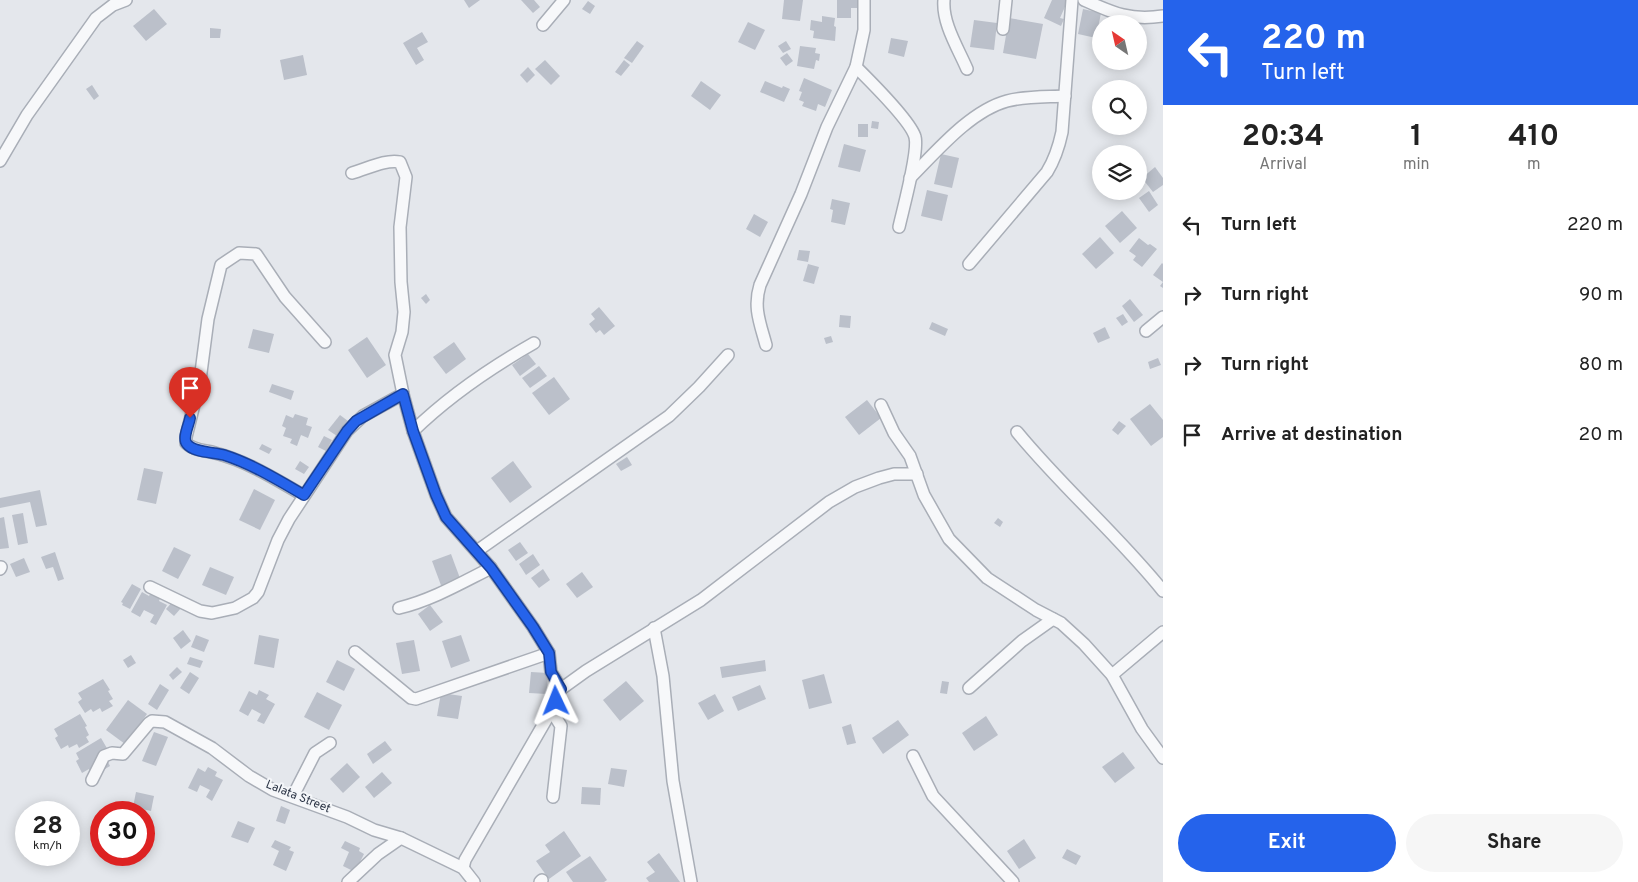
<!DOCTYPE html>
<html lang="en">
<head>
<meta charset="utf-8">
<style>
  body { margin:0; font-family:Overpass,sans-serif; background:#f6f6f6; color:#222; height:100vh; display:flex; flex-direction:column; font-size:19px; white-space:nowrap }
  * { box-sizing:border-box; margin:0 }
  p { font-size:16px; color:#767676 }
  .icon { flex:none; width:28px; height:28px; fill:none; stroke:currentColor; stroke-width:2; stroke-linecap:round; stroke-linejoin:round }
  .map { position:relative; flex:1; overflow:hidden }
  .sheet { display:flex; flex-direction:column; background:#fff; width:475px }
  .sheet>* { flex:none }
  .guide { background:#2563eb; color:#fff; overflow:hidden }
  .needle { width:32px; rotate:326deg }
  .controls { position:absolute; left:1092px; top:15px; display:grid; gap:10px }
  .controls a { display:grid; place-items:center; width:55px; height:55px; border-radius:50%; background:#fff; box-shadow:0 2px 12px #0003; font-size:25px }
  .speed { position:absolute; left:15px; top:801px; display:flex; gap:10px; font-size:25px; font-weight:700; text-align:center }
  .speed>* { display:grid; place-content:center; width:65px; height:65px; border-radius:50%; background:#fff; box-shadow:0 2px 12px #0003; line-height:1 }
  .speed small { font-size:12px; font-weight:400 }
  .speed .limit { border:8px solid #d22; background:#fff; color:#111 }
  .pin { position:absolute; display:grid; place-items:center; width:42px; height:42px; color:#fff; margin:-51px -21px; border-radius:50% 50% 50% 0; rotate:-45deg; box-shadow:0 0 5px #0007 }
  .pin .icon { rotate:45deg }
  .me { position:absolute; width:55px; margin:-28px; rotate:358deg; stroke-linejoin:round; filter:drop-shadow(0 0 4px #0008) }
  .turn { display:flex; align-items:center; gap:18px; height:105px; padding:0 15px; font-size:22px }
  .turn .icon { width:65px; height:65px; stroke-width:2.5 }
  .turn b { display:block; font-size:35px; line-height:42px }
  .eta { display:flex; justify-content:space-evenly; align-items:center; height:85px; text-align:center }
  .eta b { font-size:30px; font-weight:700; line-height:35px }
  .primary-button { display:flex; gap:10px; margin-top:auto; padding:10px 15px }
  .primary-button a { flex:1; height:58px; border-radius:30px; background:#2563eb; color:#fff; font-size:20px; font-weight:700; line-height:58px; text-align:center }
  .primary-button a+a { background:#f6f6f6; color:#222 }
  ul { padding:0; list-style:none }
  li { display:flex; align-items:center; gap:15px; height:70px; padding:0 15px }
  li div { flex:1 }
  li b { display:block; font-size:19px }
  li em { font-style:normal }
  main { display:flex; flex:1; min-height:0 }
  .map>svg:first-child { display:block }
  .building { fill:#bbc0ca }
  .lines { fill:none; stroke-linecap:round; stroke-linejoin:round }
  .minor-casing { stroke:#a9aeb7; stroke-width:14 }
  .minor { stroke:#f7f8fa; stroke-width:11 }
  .route-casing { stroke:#184099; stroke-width:12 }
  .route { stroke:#2563eb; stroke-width:9 }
  .labels { text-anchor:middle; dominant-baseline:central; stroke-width:4; stroke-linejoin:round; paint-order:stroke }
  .street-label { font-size:12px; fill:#2b3445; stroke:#f4f6f9 }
</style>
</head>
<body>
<main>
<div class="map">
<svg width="1163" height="882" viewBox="0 0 1163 882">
  <rect width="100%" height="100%" fill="#e4e7ec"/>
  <g class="building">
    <path d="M464,0h16l-11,8z"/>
    <path d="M521,0h13l6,7 -7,6z"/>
    <path d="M784,0h19l-3,21 -18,-2z"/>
    <path d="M837,0h20v8h-6v10h-14z"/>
    <path d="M1052,0h16l-8,18 4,1 -3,7 -17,-8z"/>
    <path d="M588,1l7,5 -5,8 -8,-5z"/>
    <path d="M154,9l13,15 -21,17 -13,-15z"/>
    <path d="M1083,9l18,4 -5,25 -18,-4z"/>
    <path d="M822,16l13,2 -1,8 2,1 -1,14 -22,-3 1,-7 -4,-1 1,-10 11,2z"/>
    <path d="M1009,18l34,6 -7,35 -33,-6z"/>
    <path d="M974,20l23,3 -3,27 -24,-3z"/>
    <path d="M748,22l17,8 -10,20 -17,-8z"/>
    <path d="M210,28l11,1 -1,9h-10z"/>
    <path d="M422,32l6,10 -11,6 7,12 -8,5 -13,-22z"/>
    <path d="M891,38l17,3 -4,16 -16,-4z"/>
    <path d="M637,41l7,5 -12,17 -8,-5z"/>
    <path d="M786,41l5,8 -8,4 -5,-7z"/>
    <path d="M800,46l16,2 -1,5 5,1 -1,7 -3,-1 -2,9 -17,-3z"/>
    <path d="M787,53l6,8 -7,5 -6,-8z"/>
    <path d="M303,55l4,20 -23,5 -4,-20z"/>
    <path d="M545,60l15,16 -9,9 -16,-16z"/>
    <path d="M624,60l6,5 -9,11 -6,-4z"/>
    <path d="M528,67l7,8 -8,8 -7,-8z"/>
    <path d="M804,78l28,12 -7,17 -7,-3 -2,7 -14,-5 2,-4 -5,-2 3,-8 -3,-1z"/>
    <path d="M701,81l20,14 -11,15 -19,-14z"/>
    <path d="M765,81l17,7 1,-2 7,3 -6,13 -24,-10z"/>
    <path d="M92,85l7,11 -5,4 -8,-11z"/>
    <path d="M872,121l7,1 -1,7 -7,-1z"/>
    <rect x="858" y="124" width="10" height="13"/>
    <path d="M844,144l22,6 -6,22 -22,-5z"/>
    <path d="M941,154l18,4 -7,30 -18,-4z"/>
    <path d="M1155,167l8,11v7l-10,7 -11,-14z"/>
    <path d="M927,190l21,5 -6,26 -21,-5z"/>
    <path d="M1149,191l9,14 -9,7 -10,-14z"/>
    <path d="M832,199l18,4 -5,22 -14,-3 2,-12 -3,-1z"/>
    <path d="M1122,211l15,17 -17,15 -15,-17z"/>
    <path d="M754,214l14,8 -8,15 -14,-8z"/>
    <path d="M1100,237l14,16 -18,16 -14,-15z"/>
    <path d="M1139,238l9,7 2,-1 7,5 -15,18 -9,-7 3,-4 -7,-5z"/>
    <path d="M799,250l11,1 -2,11 -11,-2z"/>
    <path d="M1162,263l1,1v24l-3,-2 3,-4 -10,-7z"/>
    <path d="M808,264l11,3 -5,17 -11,-3z"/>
    <path d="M426,294l4,6 -4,4 -5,-6z"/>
    <path d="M1130,299l13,16 -9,7 -12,-16z"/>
    <path d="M599,307l16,19 -11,9 -4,-5 -4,3 -7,-9 6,-5 -4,-5z"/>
    <path d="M1123,314l5,8 -6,4 -6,-8z"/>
    <path d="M840,315l11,1 -1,12 -11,-1z"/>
    <path d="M932,322l16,7 -3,7 -16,-7z"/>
    <path d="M1105,327l5,11 -12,5 -5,-10z"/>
    <path d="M253,329l21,5 -5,19 -21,-5z"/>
    <path d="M831,336l2,6 -7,2 -2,-6z"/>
    <path d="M367,337l19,28 -19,13 -19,-28z"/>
    <path d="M454,342l12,17 -20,15 -13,-17z"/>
    <path d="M528,354l8,10 -16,12 -8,-11z"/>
    <path d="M1158,358l3,7 -11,4 -2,-7z"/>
    <path d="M539,366l8,10 -17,12 -8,-10z"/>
    <path d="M554,377l16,22 -21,16 -17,-22z"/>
    <path d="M272,384l22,7 -3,9 -22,-8z"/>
    <path d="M867,400l14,18 -22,17 -14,-18z"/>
    <path d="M1150,404l13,16v17l-12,9 -21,-27z"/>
    <path d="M295,414l13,4 -2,7 6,2 -4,11 -7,-3 -4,11 -7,-3 2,-4 -9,-3 3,-8 -4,-2 4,-11 7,3z"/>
    <path d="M340,415l8,6 -11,15 -9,-6z"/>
    <path d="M1119,421l7,5 -8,9 -6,-5z"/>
    <path d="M324,436l8,4 -6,11 -8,-4z"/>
    <path d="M262,444l10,5 -3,5 -10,-5z"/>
    <path d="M627,457l5,8 -11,6 -5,-7z"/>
    <path d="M300,461l9,6 -5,7 -9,-5z"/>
    <path d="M513,461l19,26 -22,16 -19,-25z"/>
    <path d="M144,468l19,4 -7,32 -19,-4z"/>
    <path d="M254,489l21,11 -15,30 -21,-10z"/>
    <path d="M40,490l7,35 -11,2 -6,-25 -30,6v-10z"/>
    <path d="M23,513l5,30 -10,2 -6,-30z"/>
    <path d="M4,517l5,31 -9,1v-31z"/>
    <path d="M998,518l5,4 -3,5 -6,-4z"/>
    <path d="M520,542l8,11 -12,8 -8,-11z"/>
    <path d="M174,547l17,8 -13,24 -16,-8z"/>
    <path d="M55,552l9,27 -6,2 -5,-14 -7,2 -5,-12z"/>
    <path d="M451,554l10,27 -19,7 -10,-27z"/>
    <path d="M533,554l7,11 -14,10 -7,-11z"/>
    <path d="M24,558l6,14 -14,5 -6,-13z"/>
    <path d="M210,567l24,10 -8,18 -24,-10z"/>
    <path d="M543,569l7,11 -11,8 -8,-10z"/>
    <path d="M582,572l11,15 -16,11 -11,-14z"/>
    <path d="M132,584l9,5 -11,20 -8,-4 1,-2 -2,-1z"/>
    <path d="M152,591l9,5 -2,5 8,4 -11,20 -6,-3 4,-7 -10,-5 -4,7 -9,-5 11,-20 7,4z"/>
    <path d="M174,600l8,7 -8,9 -8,-7z"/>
    <path d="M430,605l13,17 -13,9 -12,-17z"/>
    <path d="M183,630l8,11 -10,8 -8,-11z"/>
    <path d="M196,635l13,5 -5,12 -13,-5z"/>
    <path d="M259,635l20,4 -5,29 -20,-4z"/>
    <path d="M461,635l9,26 -19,7 -9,-27z"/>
    <path d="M414,640l6,31 -18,3 -6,-31z"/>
    <path d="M131,655l5,8 -8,5 -5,-8z"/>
    <path d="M190,657l13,4 -3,7 -13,-4z"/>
    <path d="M337,660l18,9 -11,22 -18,-9z"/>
    <path d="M765,660l1,11 -44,7 -2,-11z"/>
    <path d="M177,667l5,5 -9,8 -4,-5z"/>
    <path d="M190,672l9,6 -10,16 -9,-6z"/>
    <path d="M531,672l17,1 -1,21 -18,-1z"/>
    <path d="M824,674l8,29 -23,6 -7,-29z"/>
    <path d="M103,679l7,11 -2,1 5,8 -4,2 4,5 -11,6 -2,-4 -7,4 -2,-3 -6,4 -7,-11 4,-3 -4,-6z"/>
    <path d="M626,681l18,20 -24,20 -17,-21z"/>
    <path d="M942,681l7,1 -2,12 -7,-1z"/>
    <path d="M160,684l9,6 -12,20 -9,-6z"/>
    <path d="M760,685l6,14 -28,12 -6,-14z"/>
    <path d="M259,690l10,5 -3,4 9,5 -11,20 -7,-3 4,-7 -9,-5 -4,7 -9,-5 10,-20 8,4z"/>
    <path d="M317,692l25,13 -13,25 -25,-13z"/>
    <path d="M441,693l21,3 -4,23 -21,-3z"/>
    <path d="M715,694l9,17 -16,9 -10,-17z"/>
    <path d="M128,700l19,14 -22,30 -19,-14z"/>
    <path d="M80,714l7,12 -2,1 4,8 -3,2 3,5 -10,6 -2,-4 -8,4 -1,-3 -7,4 -6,-11 3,-2 -4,-7z"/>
    <path d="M986,716l12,19 -24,16 -12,-18z"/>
    <path d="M898,720l11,15 -26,19 -11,-16z"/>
    <path d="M851,724l5,19 -9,2 -5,-18z"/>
    <path d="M154,732l14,5 -12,29 -14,-5z"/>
    <path d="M101,738l7,12 -1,10 3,6 -10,6h-10l-1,-3 -7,4 -6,-12 3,-2 -3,-6z"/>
    <path d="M385,741l7,9 -19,14 -6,-10z"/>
    <path d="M1123,752l12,16 -20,15 -13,-16z"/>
    <path d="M347,763l13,14 -17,16 -13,-14z"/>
    <path d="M208,767l9,5 -2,4 8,4 -11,21 -6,-4 4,-7 -10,-5 -3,7 -9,-4 10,-20 7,4z"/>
    <path d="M611,768l16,2 -3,17 -16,-3z"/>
    <path d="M382,772l10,11 -18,15 -9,-11z"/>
    <path d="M582,787l19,1 -1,17 -19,-1z"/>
    <path d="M136,792l18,4 -3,15 -18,-4z"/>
    <path d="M281,806l9,4 -5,14 -9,-3z"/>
    <path d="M238,821l17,7 -7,15 -17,-6z"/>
    <path d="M564,831l17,25 -32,23 -13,-18 14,-9 -5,-7z"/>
    <path d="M1024,839l12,19 -17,11 -12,-18z"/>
    <path d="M275,840l16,7 -2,3 5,2 -8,19 -13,-6 6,-14 -8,-4z"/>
    <path d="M345,841l15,7 -1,3 5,3 -9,18 -12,-6 6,-14 -8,-4z"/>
    <path d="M1067,849l14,7 -5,9 -14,-7z"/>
    <path d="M659,853l21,29h-31l-3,-4 9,-6 -8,-10z"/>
    <path d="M590,856l17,24 -3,2h-31l-7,-10z"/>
  </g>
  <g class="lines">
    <defs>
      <g id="minor">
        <path d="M944,0c-2,23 14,48 23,69"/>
        <path d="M1084,0c29,13 46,21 79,16"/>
        <path d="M543,25l21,-25"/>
        <path d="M1003,29l3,-29"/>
        <path d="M856,67c13,13 55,54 59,70 4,14 -12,72 -16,90"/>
        <path d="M0,161l27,-46 69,-97 17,-13 13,-5"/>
        <path d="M352,173c15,-4 33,-14 48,-11l6,15 -6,50 1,55 3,30 -2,20 -7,23 8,39 10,37 23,64 10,22 45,51 42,59 16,26 2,19 10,17 -11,24 -85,147 -2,8"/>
        <path d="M910,178c26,-26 60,-67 97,-77 18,-5 39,-4 58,-5"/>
        <path d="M969,264l78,-92c8,-13 12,-26 15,-40l10,-132"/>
        <path d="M1146,331l17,-14"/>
        <path d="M766,345c-6,-22 -13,-38 -6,-60l41,-91 26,-67 29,-60 8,-37v-30"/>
        <path d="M881,405l13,28 16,23 14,39 25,44 38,39 49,32 25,13 23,21 28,31 30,54 21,29"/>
        <path d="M413,431c36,-35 77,-63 121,-88"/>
        <path d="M1017,432c46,56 101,103 146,159"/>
        <path d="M303,495c-28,-16 -56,-34 -88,-42 -10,-3 -21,-2 -29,-10v-6l14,-57 8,-61 13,-54 18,-12 17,1 29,43 40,45"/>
        <path d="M477,551l192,-135 30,-29 29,-32"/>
        <path d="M0,569l1,-2"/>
        <path d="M150,587l50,24 12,2 23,-5 18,-10 5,-6 20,-52 11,-21 58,-88 16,-15 40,-22"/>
        <path d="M399,608c33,-8 62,-25 92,-40"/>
        <path d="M654,628l9,48 10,105 18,101"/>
        <path d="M355,652l56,46 5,1 133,-46"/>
        <path d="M1112,675l51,-43"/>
        <path d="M969,688l53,-47 31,-22"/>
        <path d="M561,689l25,-18 115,-71 128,-98 26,-15 24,-9 15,-4h23"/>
        <path d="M550,713l6,5 5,8 -8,71"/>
        <path d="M913,756l20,40 80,86"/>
        <path d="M92,780l12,-24 8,-3 11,1 26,-31 3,-2 13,1 47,26 37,28 24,14 74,27 27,13 27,8 62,30 11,14"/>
        <path d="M293,796l22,-43 15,-10"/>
        <path d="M348,882l30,-28 23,-16"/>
        <path d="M540,882l2,-2"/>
      </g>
    </defs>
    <use href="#minor" class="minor-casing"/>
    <use href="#minor" class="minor"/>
  </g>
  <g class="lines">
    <defs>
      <path id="route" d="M190,418c-1,7 -8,20 -3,26 7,9 27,8 37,11 28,9 54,25 80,40l43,-64 9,-10 47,-27 10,37 23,64 10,22 45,51 42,59 16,26 2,19 10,17 -5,12"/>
    </defs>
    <use href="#route" class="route-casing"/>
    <use href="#route" class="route"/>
  </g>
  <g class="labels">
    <g class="street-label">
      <text transform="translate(298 797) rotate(22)">Lalata Street</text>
    </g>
  </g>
</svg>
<div class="controls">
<a><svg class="needle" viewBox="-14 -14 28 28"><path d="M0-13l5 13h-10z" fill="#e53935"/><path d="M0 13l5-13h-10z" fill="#767676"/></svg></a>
<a><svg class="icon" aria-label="search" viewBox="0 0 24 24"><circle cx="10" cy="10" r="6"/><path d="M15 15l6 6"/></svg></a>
<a><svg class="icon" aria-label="layers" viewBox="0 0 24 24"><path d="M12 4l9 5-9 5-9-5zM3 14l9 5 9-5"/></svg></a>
</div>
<div class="speed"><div>28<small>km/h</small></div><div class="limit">30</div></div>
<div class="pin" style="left:190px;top:418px;background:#d93025"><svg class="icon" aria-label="arrive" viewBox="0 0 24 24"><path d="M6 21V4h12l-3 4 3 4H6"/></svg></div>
<svg class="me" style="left:556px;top:701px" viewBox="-20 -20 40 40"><path d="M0-17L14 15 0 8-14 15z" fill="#2563eb" stroke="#fff" stroke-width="4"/></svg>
</div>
<section class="sheet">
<div class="guide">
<div class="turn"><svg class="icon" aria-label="left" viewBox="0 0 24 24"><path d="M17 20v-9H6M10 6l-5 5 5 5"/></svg><div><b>220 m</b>Turn left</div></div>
</div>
<div class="eta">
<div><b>20:34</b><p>Arrival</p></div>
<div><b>1</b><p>min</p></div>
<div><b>410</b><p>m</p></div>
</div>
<ul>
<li><svg class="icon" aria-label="left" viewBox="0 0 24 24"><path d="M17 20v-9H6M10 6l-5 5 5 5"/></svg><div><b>Turn left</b></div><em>220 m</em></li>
<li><svg class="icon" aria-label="right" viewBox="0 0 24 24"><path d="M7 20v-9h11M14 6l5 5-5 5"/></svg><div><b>Turn right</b></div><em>90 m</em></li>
<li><svg class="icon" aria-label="right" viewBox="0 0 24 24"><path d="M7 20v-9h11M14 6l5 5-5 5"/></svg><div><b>Turn right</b></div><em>80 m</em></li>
<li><svg class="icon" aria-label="arrive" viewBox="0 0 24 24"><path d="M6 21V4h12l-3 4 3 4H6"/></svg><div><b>Arrive at destination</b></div><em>20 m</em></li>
</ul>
<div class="primary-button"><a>Exit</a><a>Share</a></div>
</section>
</main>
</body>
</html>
